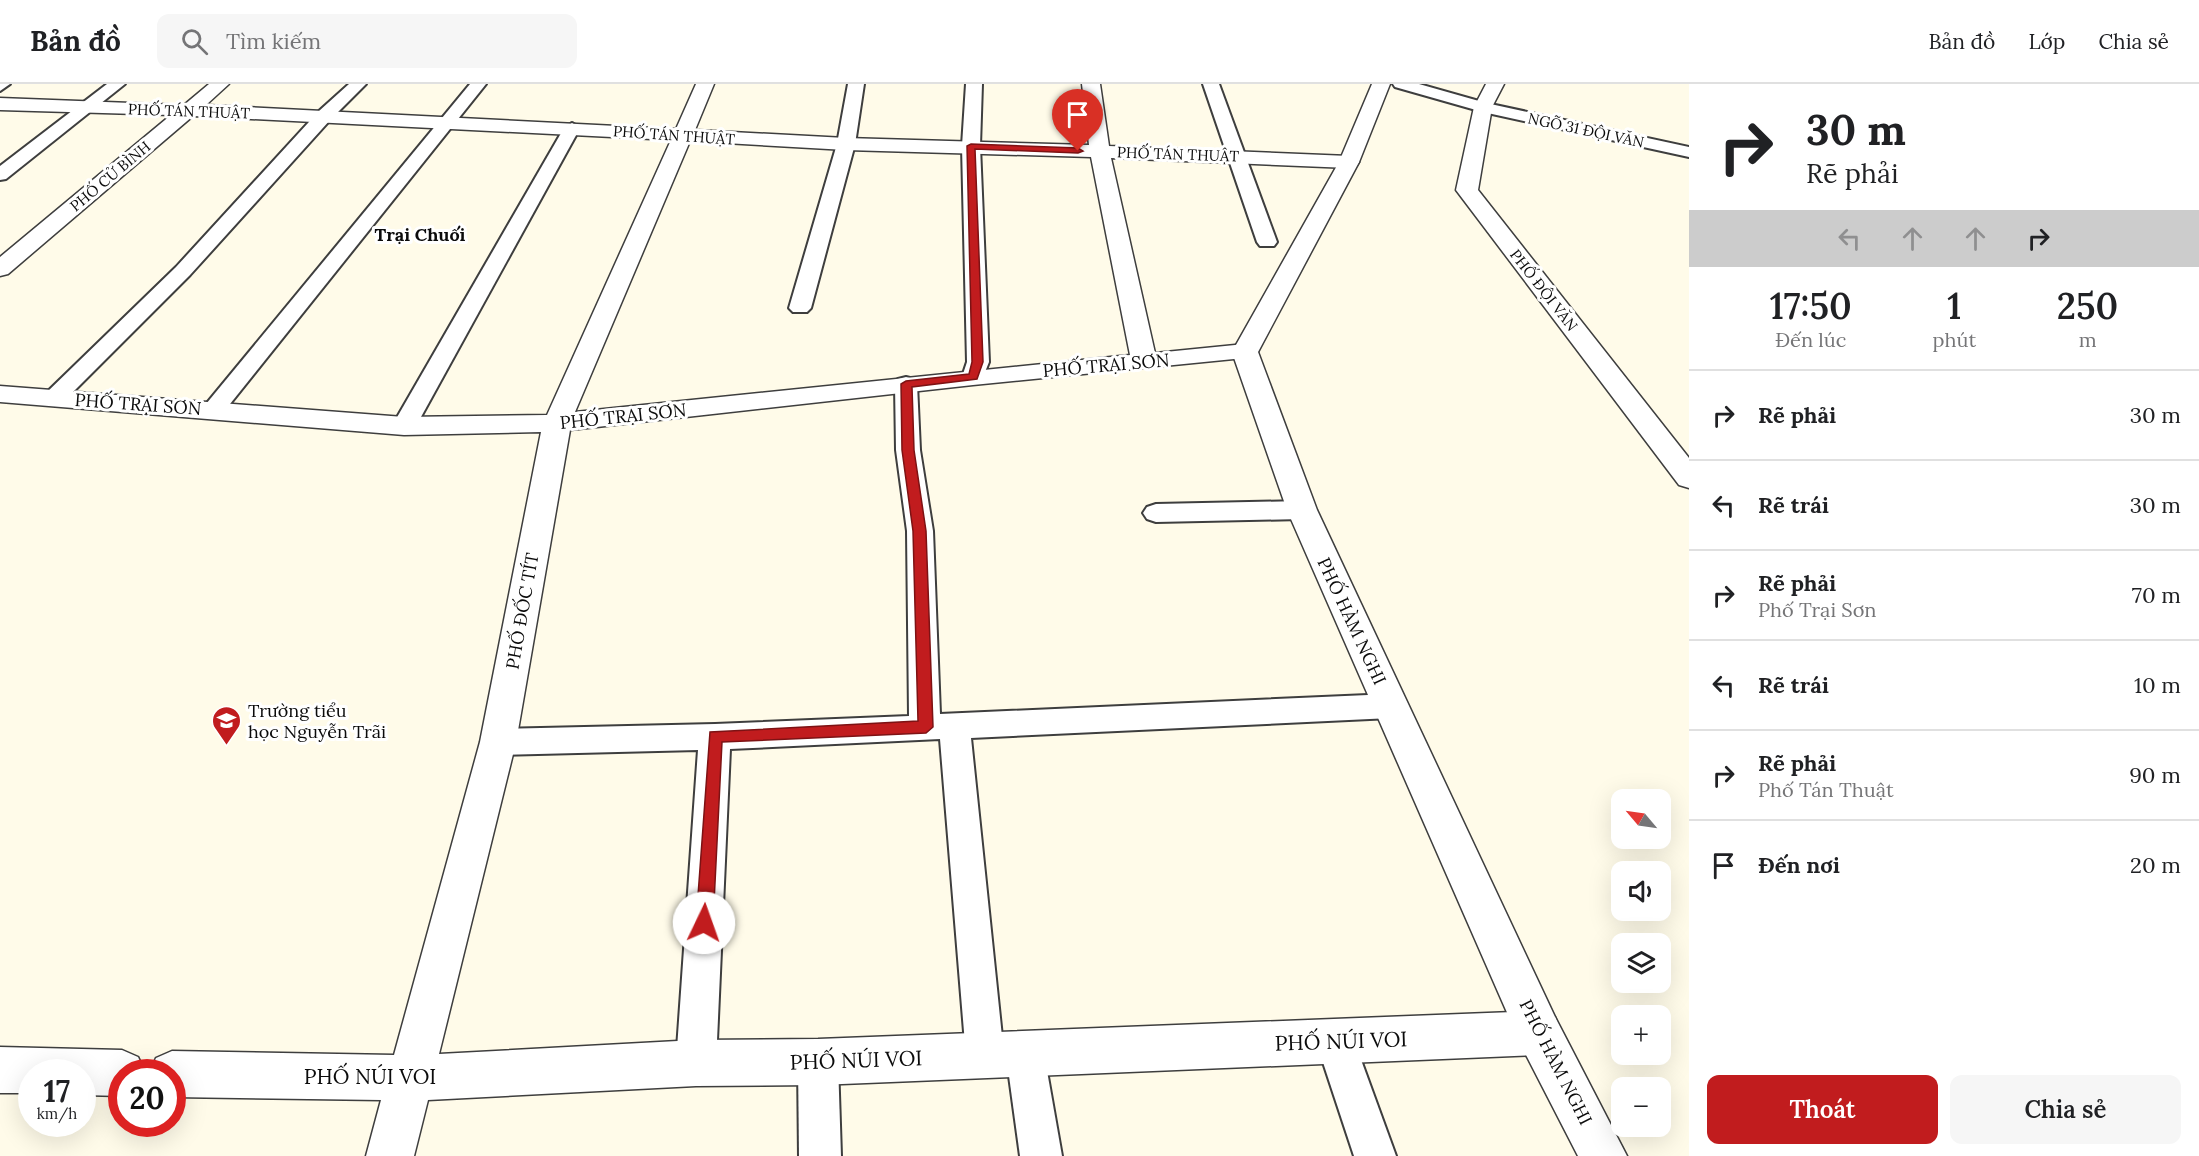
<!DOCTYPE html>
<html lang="vi">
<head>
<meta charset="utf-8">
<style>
  body { margin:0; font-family:Lora,serif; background:#f6f6f6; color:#202124; height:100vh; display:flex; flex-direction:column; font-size:22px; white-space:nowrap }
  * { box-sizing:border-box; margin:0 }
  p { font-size:20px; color:#757577 }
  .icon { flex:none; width:33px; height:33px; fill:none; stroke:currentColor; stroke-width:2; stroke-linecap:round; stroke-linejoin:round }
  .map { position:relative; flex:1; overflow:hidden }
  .drawer { display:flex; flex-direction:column; background:#fff; width:510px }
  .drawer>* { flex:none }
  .banner { background:#fff; color:#202124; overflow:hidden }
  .needle { width:39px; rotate:299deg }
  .tools { position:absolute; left:1611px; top:705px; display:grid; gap:12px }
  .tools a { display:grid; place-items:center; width:60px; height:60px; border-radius:12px; background:#fff; box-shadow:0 6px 24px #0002; font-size:30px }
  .speed { position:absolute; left:18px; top:975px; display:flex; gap:12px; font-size:30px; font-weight:700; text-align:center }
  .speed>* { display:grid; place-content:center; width:78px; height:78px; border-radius:50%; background:#fff; box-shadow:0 6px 24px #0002; line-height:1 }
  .speed small { font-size:15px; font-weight:400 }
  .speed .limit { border:9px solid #d22; background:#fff; color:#111 }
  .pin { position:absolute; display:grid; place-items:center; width:51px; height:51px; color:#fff; margin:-62px -26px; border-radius:50% 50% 50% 0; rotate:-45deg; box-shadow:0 0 6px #0007 }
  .pin .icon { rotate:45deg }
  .me { position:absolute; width:66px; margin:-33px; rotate:3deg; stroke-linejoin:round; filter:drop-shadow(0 0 4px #0008) }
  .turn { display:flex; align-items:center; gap:21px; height:126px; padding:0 18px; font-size:27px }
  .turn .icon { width:78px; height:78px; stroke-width:2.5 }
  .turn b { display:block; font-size:42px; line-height:51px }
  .lanes { display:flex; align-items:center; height:57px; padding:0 18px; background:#0003; justify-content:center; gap:30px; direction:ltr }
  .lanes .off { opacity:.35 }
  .eta { display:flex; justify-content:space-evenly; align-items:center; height:102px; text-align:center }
  .eta b { font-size:36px; font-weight:600; line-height:42px }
  .primary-button { display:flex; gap:12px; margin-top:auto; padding:12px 18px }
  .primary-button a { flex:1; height:69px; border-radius:12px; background:#c11c1e; color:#fff; font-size:24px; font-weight:600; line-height:69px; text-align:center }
  .primary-button a+a { background:#f6f6f6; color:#202124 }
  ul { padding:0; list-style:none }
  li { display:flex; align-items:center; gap:18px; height:90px; padding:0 18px; border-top:2px solid #e0e0e0 }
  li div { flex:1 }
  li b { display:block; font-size:22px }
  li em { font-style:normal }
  header { display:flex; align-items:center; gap:36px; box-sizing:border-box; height:84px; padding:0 30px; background:#fff; border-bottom:2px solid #e0e0e0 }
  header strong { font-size:28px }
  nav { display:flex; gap:33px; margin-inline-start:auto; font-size:21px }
  .search { width:420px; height:54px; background:#f6f6f6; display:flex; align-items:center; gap:15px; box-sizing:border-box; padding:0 21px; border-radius:12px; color:#757577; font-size:22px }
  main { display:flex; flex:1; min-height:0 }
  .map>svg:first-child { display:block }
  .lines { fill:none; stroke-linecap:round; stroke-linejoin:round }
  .service-casing { stroke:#3e3e3e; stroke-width:4 }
  .minor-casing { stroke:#3e3e3e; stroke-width:3 }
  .tertiary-casing { stroke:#3e3e3e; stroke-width:3 }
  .service { fill:#fff; fill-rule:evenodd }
  .minor { fill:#fff; fill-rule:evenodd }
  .tertiary { fill:#fff; fill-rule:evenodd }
  .route { fill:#c11c1e; stroke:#7d1214; stroke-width:1.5 }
  .labels { text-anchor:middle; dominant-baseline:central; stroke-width:6; stroke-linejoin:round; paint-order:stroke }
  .far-street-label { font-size:15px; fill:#0b0b0b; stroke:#fff }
  .far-quarter-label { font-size:18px; font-weight:bold; fill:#0b0b0b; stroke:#fff }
  .street-label { font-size:18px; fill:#0b0b0b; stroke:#fff }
  .poi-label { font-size:18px; fill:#0b0b0b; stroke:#fff; text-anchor:start }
  .near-street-label { font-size:21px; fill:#0b0b0b; stroke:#fff }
</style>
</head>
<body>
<header>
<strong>Bản đồ</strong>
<div class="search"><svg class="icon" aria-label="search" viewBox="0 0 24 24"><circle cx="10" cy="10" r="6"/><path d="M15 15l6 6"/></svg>Tìm kiếm</div>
<nav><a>Bản đồ</a><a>Lớp</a><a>Chia sẻ</a></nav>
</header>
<main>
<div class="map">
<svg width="1689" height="1072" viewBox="0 0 1689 1072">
  <rect width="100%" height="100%" fill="#fffbe9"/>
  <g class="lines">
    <defs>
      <g id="service">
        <path d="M0,0h10l-10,7z"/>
        <path d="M107,0h18l-119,95 -6,1v-14z"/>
        <path d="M349,0h17l-35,35 -141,156 -129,129h-16l-4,-5 4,-5 131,-127 143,-156z"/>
        <path d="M470,0h16l-264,330 -8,2 -8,-2 -4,-5 4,-5z"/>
        <path d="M848,0h16l-9,60 -44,164 -4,4h-14l-4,-4 48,-164z"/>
        <path d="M966,0h16l-2,62 9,216 -8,20h-16l-3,-5 5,-15 -5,-216z"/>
        <path d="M1203,0h16l58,158 -3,4h-14l-3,-4z"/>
        <path d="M1393,0h26l67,19 203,44v10l-206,-45 -88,-25z"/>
        <path d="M572,39l8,5 -164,298 -4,5 -8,2 -8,-2 -4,-5 172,-298z"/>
        <path d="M906,293l8,2 3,5 3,66 13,81 7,183 451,-20 11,3 4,9 -4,9 -11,3 -420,20 33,318 -5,14 -14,5 -14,-5 -5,-14 -26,-317 -210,10 -14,314 -6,14 -14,6 -14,-6 -6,-14 22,-313 -200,5 -11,-4 -5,-9 5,-9 11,-4 217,-5 194,-8 -2,-185 -11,-81 -1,-66 3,-5z"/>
        <path d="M1302,417l9,3 4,6 -4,6 -9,3 -146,3 -9,-3 -4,-6 4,-6 9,-3z"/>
        <path d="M1335,938l14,5 47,129h-42l-38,-115 5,-14z"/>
        <path d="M1025,951l14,5 5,14 18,102h-42l-14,-102 5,-14z"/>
        <path d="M818,958l14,6 6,14 3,94h-42l-1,-94 6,-14z"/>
      </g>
      <g id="minor">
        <path d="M209,0h20l-23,21 470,24 20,-45h18l-19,46 151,8 243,7 -7,-61h18l9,62 240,10 7,2 3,4 -3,4 -7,2 -238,-10 44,195 90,-9 9,3 4,5 -4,5 -281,28 -403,45 -54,312 -77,312 257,-14 122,-1 721,-28 16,6 6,16 -6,16 -16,6 -721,30 -122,1 -268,14 -14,56h-48l15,-56 -209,-3v-25h-22l6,-14 16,-7 222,4 86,-313 61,-310 -137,3 -404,-33v-16l404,31 143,-2 124,-275 -478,-24 -185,158 -8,2v-19l171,-142 -171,-5v-12l184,7zM690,57l156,9 245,7 39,198 -555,57z"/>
        <path d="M1486,0h18l-12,23 -14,83 211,268v30l-10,-3 -223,-295 18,-83z"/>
        <path d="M0,963l122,3 16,7 7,15h-23v24l-40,-1v-23h-50v21h-32z"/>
      </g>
      <path id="tertiary" d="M1372,0h18l-31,78 -101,190 59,158 238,507 72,139h-49l-55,-107 -236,-539 -55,-158 107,-190z"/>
    </defs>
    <use href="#service" class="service-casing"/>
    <use href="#minor" class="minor-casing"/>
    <use href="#tertiary" class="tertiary-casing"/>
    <use href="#service" class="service"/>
    <use href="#minor" class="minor"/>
    <use href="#tertiary" class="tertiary"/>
  </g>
  <path class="route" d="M971,60l107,4 5,3 -5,2 -103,-4 8,213 -6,17 -65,8 2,63 12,81 7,196 -7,6 -204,9 -9,181 -3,6 -6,2 -6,-2 -2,-6 14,-191 208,-11 -5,-190 -11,-81 -1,-66 5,-3 63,-7 3,-12 -5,-216z"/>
  <defs>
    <symbol id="school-pin" viewBox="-11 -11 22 30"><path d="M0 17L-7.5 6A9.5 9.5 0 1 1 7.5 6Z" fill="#c11c1e" stroke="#fff"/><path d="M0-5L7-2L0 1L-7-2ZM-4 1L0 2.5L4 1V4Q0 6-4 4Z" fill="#fff"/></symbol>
  </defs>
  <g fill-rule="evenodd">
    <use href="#school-pin" x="210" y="620" width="33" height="45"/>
  </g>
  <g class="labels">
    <g class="far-street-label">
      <text transform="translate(189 27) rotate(2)">PHỐ TÁN THUẬT</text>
      <text transform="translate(1586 46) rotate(12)">NGÕ 31 ĐỘI VĂN</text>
      <text transform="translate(674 51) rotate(4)">PHỐ TÁN THUẬT</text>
      <text transform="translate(1178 70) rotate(2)">PHỐ TÁN THUẬT</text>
      <text transform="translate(110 92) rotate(-40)">PHỐ CỬ BÌNH</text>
      <text transform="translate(1544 206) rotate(52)">PHỐ ĐỘI VĂN</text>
    </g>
    <g class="far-quarter-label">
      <text x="420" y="150">Trại Chuối</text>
    </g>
    <g class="street-label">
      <text transform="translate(1106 281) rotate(-5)">PHỐ TRẠI SƠN</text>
      <text transform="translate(138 320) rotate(4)">PHỐ TRẠI SƠN</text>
      <text transform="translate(623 332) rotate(-6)">PHỐ TRẠI SƠN</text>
      <text transform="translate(522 527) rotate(-80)">PHỐ ĐỐC TÍT</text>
      <text transform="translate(1352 537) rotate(65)">PHỐ HÀM NGHI</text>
      <text transform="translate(1556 978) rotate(63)">PHỐ HÀM NGHI</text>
    </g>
    <g class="poi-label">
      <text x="248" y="626">Trường tiểu<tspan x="248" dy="21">học Nguyễn Trãi</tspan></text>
    </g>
    <g class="near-street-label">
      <text transform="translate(1341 957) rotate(-2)">PHỐ NÚI VOI</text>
      <text transform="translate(856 976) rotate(-2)">PHỐ NÚI VOI</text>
      <text x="370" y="992">PHỐ NÚI VOI</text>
    </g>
  </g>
</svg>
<div class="tools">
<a><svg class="needle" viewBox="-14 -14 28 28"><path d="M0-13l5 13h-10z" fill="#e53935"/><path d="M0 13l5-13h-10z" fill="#757577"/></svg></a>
<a><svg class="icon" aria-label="sound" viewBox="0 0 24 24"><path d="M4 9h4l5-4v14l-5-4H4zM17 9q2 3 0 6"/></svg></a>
<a><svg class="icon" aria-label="layers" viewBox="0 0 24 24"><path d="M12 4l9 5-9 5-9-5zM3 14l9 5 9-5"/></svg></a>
<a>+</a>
<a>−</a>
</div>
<div class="speed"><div>17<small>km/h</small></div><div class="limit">20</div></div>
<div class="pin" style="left:1078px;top:67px;background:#d93025"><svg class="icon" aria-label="arrive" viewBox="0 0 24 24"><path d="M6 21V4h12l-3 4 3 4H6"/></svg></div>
<svg class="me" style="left:704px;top:839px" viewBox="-20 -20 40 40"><circle r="19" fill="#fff"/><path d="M0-13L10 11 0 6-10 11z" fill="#c11c1e"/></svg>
</div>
<section class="drawer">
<div class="banner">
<div class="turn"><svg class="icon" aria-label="right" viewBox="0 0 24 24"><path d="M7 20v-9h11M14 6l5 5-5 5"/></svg><div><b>30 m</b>Rẽ phải</div></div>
<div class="lanes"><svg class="icon off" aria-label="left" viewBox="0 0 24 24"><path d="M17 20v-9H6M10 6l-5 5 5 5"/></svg><svg class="icon off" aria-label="ahead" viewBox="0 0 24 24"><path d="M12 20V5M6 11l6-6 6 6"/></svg><svg class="icon off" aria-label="ahead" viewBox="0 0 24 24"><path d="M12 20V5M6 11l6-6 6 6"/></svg><svg class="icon" aria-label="right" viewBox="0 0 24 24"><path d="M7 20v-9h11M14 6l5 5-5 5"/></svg></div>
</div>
<div class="eta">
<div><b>17:50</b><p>Đến lúc</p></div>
<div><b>1</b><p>phút</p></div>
<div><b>250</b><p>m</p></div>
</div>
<ul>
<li><svg class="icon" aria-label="right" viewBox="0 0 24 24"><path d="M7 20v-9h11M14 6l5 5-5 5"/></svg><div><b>Rẽ phải</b></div><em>30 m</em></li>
<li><svg class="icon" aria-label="left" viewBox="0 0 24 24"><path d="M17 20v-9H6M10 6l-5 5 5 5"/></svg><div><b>Rẽ trái</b></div><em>30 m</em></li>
<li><svg class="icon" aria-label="right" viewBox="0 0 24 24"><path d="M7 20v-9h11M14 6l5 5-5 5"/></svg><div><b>Rẽ phải</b><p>Phố Trại Sơn</p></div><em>70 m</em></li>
<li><svg class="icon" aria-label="left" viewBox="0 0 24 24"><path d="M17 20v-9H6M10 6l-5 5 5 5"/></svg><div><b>Rẽ trái</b></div><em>10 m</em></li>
<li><svg class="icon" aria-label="right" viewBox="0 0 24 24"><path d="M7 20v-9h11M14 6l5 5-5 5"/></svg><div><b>Rẽ phải</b><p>Phố Tán Thuật</p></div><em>90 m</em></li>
<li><svg class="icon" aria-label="arrive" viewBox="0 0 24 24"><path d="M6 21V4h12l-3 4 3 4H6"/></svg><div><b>Đến nơi</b></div><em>20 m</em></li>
</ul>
<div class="primary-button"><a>Thoát</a><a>Chia sẻ</a></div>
</section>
</main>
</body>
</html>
